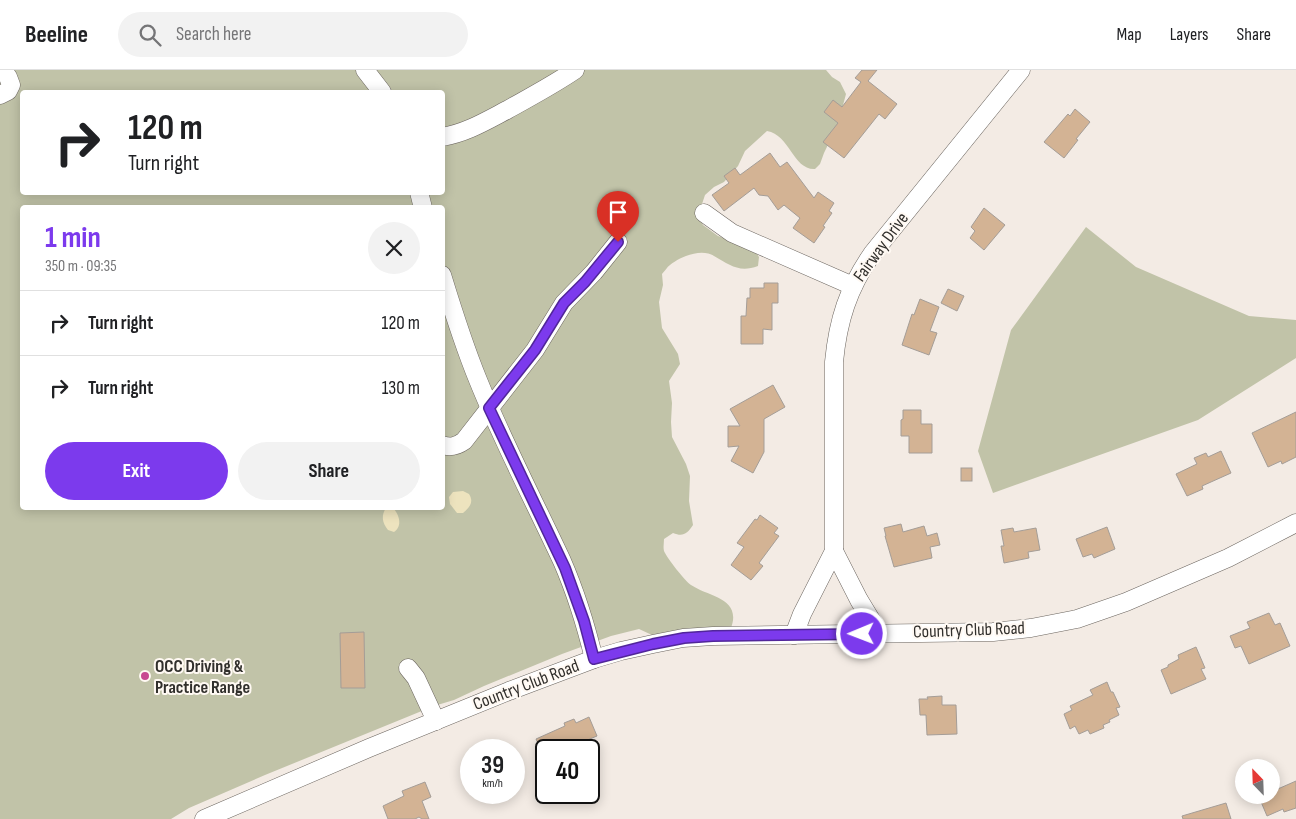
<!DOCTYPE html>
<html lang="en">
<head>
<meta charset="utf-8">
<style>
  body { margin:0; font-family:"Sofia Sans Condensed",sans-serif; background:#f2f2f2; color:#202124; height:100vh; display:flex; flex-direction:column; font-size:19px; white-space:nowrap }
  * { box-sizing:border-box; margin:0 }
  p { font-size:16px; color:#757577 }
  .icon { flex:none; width:28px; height:28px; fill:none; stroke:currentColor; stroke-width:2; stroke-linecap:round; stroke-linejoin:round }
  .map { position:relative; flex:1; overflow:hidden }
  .drawer { position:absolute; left:20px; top:135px; width:425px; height:305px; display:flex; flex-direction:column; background:#fff; border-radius:5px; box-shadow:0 2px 12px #0003 }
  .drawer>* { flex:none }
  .banner { position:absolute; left:20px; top:20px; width:425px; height:105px; border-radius:5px; box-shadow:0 2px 12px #0003; background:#fff; color:#202124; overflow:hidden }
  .needle { width:32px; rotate:337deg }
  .tools { position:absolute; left:1235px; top:689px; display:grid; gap:10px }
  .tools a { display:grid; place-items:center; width:45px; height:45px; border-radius:50%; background:#fff; box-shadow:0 2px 12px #0003; font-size:25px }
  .speed { position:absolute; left:460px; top:669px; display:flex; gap:10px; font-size:25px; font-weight:700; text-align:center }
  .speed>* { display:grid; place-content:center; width:65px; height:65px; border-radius:50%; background:#fff; box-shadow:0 2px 12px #0003; line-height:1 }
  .speed small { font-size:12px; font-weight:400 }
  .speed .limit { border:2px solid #111; border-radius:8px; background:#fff; color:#111 }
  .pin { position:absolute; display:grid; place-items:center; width:42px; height:42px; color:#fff; margin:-51px -21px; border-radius:50% 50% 50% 0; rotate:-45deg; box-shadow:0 0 5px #0007 }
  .pin .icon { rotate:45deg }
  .me { position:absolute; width:55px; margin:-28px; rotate:269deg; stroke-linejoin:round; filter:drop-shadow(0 0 4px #0008) }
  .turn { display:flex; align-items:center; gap:18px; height:105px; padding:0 25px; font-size:22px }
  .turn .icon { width:65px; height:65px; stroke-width:2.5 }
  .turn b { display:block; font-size:35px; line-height:42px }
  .round { display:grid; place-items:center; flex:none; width:52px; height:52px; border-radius:26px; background:#f2f2f2 }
  .summary { display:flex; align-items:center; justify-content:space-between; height:85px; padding:0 25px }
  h1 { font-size:30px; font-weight:700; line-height:38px; color:#7c3aed }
  .action { display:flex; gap:10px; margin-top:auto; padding:10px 25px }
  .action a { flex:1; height:58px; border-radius:30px; background:#7c3aed; color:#fff; font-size:20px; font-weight:700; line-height:58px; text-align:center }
  .action a+a { background:#f2f2f2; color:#202124 }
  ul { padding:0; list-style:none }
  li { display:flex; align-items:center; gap:15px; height:65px; padding:0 25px; border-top:1px solid #e0e0e0 }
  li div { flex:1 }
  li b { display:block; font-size:19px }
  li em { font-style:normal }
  header { display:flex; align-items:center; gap:30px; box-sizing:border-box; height:70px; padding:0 25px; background:#fff; border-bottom:1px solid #e0e0e0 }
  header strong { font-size:24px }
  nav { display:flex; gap:28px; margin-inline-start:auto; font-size:18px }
  .search { width:350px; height:45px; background:#f2f2f2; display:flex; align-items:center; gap:12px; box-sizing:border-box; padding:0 18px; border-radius:28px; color:#757577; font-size:19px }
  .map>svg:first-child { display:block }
  .green { fill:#c1c3a8; fill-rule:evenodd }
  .sand { fill:#ede3be }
  .building { fill:#d3b394; stroke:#a49d97 }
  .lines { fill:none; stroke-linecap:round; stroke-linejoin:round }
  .minor-casing { stroke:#6b655f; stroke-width:19 }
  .minor { stroke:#fff; stroke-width:18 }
  .route-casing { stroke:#51269a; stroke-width:12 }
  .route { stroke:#7c3aed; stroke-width:9 }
  .poi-dot { fill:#c84791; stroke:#fff9f3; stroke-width:2 }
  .labels { text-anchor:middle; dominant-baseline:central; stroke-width:4; stroke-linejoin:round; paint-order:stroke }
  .street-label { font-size:18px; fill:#312f2c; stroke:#fff9f3 }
  .poi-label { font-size:18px; font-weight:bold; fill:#312f2c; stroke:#fff9f3; text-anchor:start }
</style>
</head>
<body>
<header>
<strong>Beeline</strong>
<div class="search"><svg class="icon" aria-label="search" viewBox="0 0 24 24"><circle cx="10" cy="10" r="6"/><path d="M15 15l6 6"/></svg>Search here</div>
<nav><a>Map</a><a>Layers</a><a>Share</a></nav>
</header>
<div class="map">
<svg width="1296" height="749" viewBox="0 0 1296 749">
  <rect width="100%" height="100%" fill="#f3ebe4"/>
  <g class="green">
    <path d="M0,0h826l6,7 8,5 6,12 -8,30 -14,29 -4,11 -5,5c-22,1 -25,-34 -48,-38l-22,20 -7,15 -14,16 -10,5 -9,8 -7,21 5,9 15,11 35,12 6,9 -1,9c-19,7 -28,-1 -44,-10 -12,-8 -33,0 -44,9 -3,2 -5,6 -8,9l1,11 -4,17 3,26 16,26 2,10 -11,17 3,22 -1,19 1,15 14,27 4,12 -1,25 4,24c-6,9 -10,12 -20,8l-9,6c0,4 -1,8 0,12 3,7 21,30 27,34 18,12 51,13 40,43l-79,7 -13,-6 -28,7 -49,18 -78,32 -30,14 -20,6 -169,69 -76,33 -18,11h-171zM22,22h420v100h-420zM22,138h420v300h-420z"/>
    <path d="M1086,157l50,40 113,49 47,4v38l-98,62 -205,73 -15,-42 33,-121z"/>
  </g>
  <g class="sand">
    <path d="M463,421l6,3c5,8 1,13 -6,19h-6l-7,-9 -1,-7 4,-5z"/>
    <path d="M386,438h7c6,6 10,18 1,24l-6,-2c-6,-7 -7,-15 -2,-22z"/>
  </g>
  <g class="building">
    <path d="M862,0h15l-9,11 29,23 -12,15 -6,-5 -35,44 -21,-16 15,-19 -14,-11 9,-12 9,7 19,-25 -6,-4z"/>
    <path d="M1075,39l15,13 -14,17 2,1 -14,18 -20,-16 24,-28 2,2z"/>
    <path d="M770,83l10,14 7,-5 27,36 4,-6 16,11 -5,8 3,2 -9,13 2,1 -11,16 -21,-15 7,-10 -16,-13 -6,5 -10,-14 -9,-1 -5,-7 -30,23 -12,-16 17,-12 -5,-7 11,-8 5,7z"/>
    <path d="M984,138l21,17 -21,25 -14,-12 5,-7 -4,-4z"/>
    <path d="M764,213h14v20h-6v27l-9,-1v15h-22v-28h5l1,-18h3v-10h14z"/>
    <path d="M948,219l16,7 -7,15 -16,-8z"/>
    <path d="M920,229l19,8 -9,24 7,2 -8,22 -27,-10 10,-31 2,1z"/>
    <path d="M773,315l12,22 -21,12v33l-11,21 -22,-12 8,-15 -11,1v-21h12l-10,-17z"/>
    <path d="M903,340h18v14h11v29h-23v-17h-8v-16l2,-1z"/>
    <path d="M1296,342v45l-14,7 -1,-3 -13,6 -16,-34z"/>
    <path d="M1221,381l10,22 -29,13 1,3 -16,7 -11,-22 21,-10 -3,-6 12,-5 2,4z"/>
    <rect x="961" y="398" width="11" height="13"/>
    <path d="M760,445l18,13 -4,5 5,3 -20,27 4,3 -12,14 -20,-15 13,-18 -7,-4 18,-24 2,1z"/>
    <path d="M901,454l2,8 21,-6 3,10 10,-3 3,12 -10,2 2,11 -38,9 -9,-31h1l-2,-8z"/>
    <path d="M1107,457l8,22 -21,9 -2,-4 -9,3 -7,-18z"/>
    <path d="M1013,458l1,4 22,-4 4,22 -12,2 1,6 -25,5 -3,-17h3l-3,-16z"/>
    <path d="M1269,543l6,12 5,-2 10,23 -41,18 -8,-18 -6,2 -5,-12 20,-8 -3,-6z"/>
    <path d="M364,562l1,56h-24l-1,-55z"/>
    <path d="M1196,577l9,21 -4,1 5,10 -35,15 -10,-24 7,-3v-2l11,-6 -1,-4z"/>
    <path d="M1107,612l4,10h2l7,15 -4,1 3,7 -10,5 1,2 -7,3 1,3 -14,6 -2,-4 -9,4 -4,-8 -5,3 -6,-15 8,-4 -2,-4 23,-11 -3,-5z"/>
    <path d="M942,626v9h14l1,29 -30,1 -1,-20h-6l-1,-16h9l-1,-2z"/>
    <path d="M589,647l8,19 -12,5 1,2 -18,7h-27l-5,-11 29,-13 -1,-3 10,-4 2,4z"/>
    <path d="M1296,711v27l-12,4 -1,-3 -16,7 -8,-19 5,-2h7v-3z"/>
    <path d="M425,712l6,15 -9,4 7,18h-7l-3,-2 -4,2h-27l-5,-13 21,-10 -2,-5z"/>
    <path d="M1226,733l5,16h-48l-1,-3z"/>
  </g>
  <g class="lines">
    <defs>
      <g id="minor">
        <path d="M365,0l17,22"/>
        <path d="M0,25l8,-4 3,-6 -3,-8 -5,-7"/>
        <path d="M442,67c24,-4 44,-16 65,-27 23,-13 46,-25 68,-40"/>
        <path d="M419,122l4,16"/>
        <path d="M704,143l28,20 121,53"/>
        <path d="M442,205c11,36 22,71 36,105 25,62 56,121 84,181 14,32 24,65 32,98"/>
        <path d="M442,375c9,3 15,1 22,-4l71,-91 29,-47 30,-31 24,-30"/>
        <path d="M834,481l25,49 20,33"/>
        <path d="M794,565l8,-21 32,-63v-189c4,-42 14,-73 38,-108l149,-184"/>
        <path d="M408,598l8,10 20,43"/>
        <path d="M204,749l165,-71 140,-57 85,-32 27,-8 32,-7 30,-6 30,-2 280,-4 38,-4 46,-9 49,-17 102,-44 68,-35"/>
      </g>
    </defs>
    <use href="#minor" class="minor-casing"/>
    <use href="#minor" class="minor"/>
  </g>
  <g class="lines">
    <defs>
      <path id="route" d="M618,172l-33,40 -21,21 -29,47 -46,58 76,160 19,53 10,38 59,-15 31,-6 29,-2 149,-2"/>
    </defs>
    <use href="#route" class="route-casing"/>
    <use href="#route" class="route"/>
  </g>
  <circle class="poi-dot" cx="145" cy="606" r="5"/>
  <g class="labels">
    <g class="street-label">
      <text transform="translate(881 177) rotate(-54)">Fairway Drive</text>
      <text transform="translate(969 560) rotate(-2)">Country Club Road</text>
      <text transform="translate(526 615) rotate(-21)">Country Club Road</text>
    </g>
    <g class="poi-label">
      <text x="155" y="596">OCC Driving &amp;<tspan x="155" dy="21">Practice Range</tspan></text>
    </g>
  </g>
</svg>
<div class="tools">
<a><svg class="needle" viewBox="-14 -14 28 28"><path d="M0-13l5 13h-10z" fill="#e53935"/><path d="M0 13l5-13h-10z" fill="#757577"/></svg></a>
</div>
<div class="speed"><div>39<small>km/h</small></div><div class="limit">40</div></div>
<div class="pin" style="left:618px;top:172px;background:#d93025"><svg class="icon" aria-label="arrive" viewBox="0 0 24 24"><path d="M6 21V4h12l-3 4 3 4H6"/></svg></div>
<svg class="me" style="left:862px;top:564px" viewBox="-20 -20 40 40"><circle r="17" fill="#7c3aed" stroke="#fff" stroke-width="3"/><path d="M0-11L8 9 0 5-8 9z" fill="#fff"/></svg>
<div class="banner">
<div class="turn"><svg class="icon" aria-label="right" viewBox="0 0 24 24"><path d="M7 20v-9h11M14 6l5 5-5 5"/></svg><div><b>120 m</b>Turn right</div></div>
</div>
<section class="drawer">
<div class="summary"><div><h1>1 min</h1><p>350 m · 09:35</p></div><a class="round"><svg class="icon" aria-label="close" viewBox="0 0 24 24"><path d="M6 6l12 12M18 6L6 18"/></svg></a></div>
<ul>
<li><svg class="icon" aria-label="right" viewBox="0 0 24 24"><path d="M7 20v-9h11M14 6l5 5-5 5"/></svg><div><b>Turn right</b></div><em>120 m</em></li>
<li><svg class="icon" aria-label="right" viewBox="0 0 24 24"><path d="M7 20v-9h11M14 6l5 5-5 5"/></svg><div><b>Turn right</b></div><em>130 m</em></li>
</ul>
<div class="action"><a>Exit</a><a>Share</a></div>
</section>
</div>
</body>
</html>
